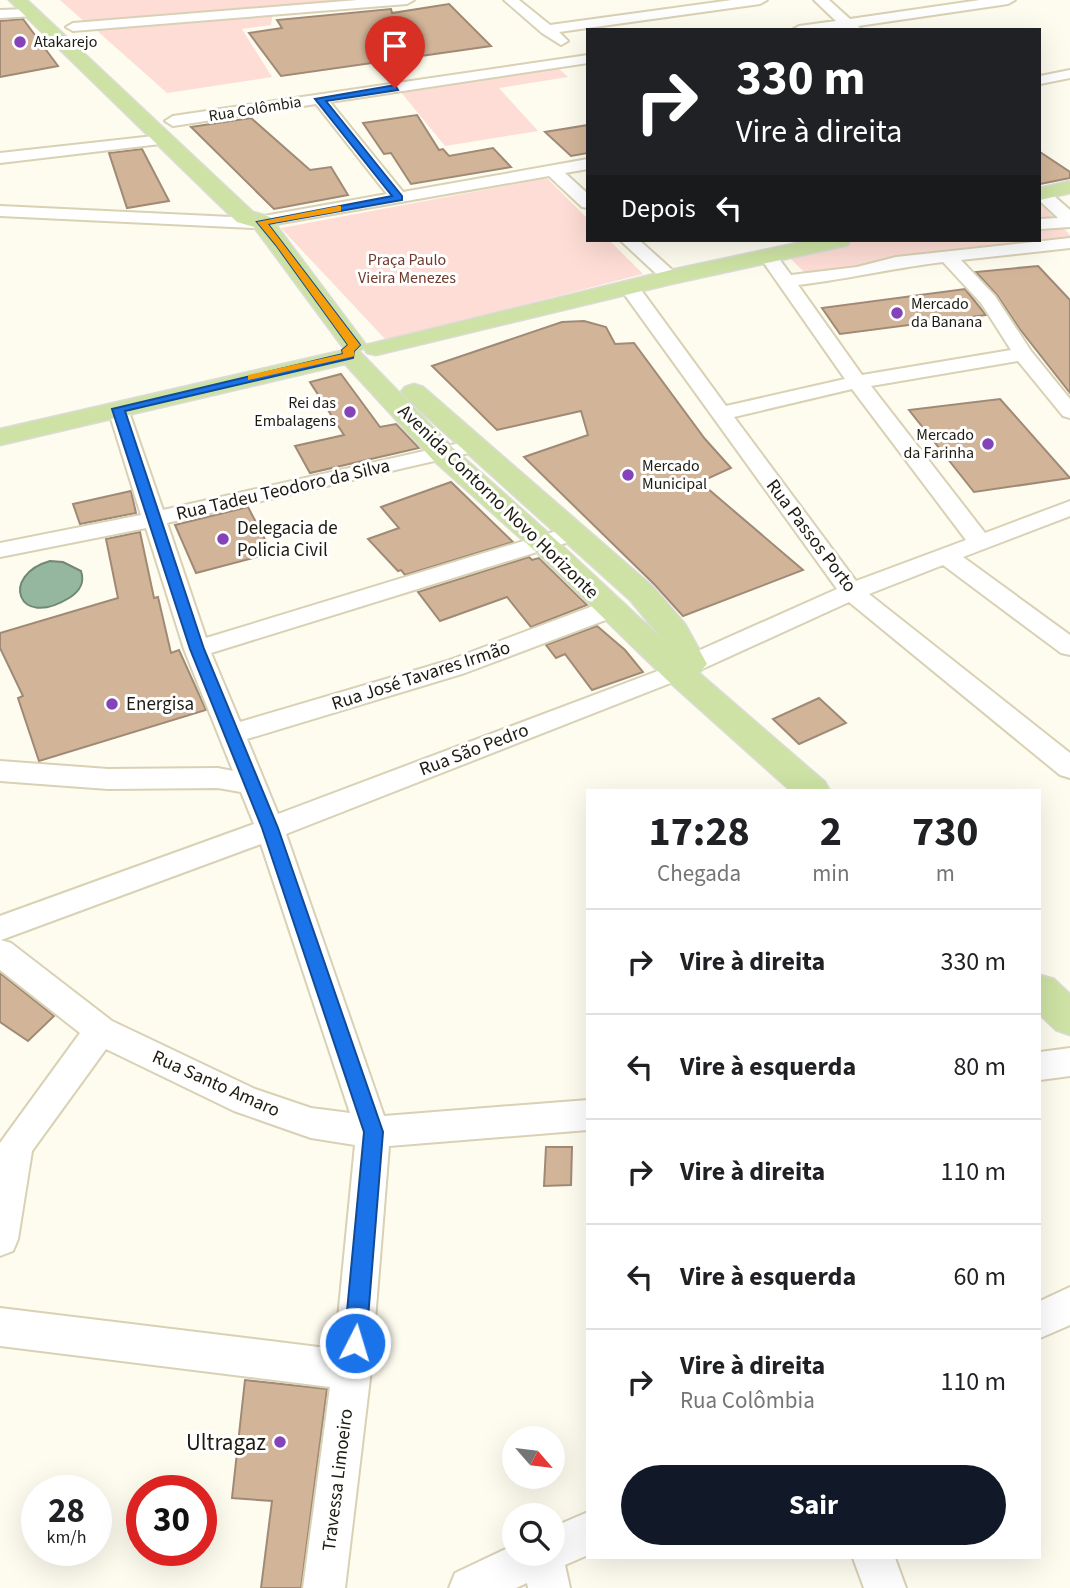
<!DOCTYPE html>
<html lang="pt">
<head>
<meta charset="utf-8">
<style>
  body { margin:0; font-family:"Source Sans 3",sans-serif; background:#f2f2f2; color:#202124; height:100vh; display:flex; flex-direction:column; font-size:26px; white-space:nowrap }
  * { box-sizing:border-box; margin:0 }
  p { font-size:23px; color:#757577 }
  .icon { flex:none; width:38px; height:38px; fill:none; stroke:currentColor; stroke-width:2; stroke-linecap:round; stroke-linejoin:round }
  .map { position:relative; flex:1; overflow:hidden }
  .drawer { position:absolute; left:586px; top:789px; width:455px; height:770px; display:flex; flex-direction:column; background:#fff; border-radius:0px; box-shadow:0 7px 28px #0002 }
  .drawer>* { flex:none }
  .top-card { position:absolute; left:586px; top:28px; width:455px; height:214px; border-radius:0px; box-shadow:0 7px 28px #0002; background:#202124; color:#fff; overflow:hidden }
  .needle { width:46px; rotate:118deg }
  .tools { position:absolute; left:502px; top:1426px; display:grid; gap:14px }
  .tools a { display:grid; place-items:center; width:63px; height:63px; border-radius:50%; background:#fff; box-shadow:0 7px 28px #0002; font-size:35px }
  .speed { position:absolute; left:21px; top:1475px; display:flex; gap:14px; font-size:35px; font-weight:700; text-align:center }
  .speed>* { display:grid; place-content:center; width:91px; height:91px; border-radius:50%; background:#fff; box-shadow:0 7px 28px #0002; line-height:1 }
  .speed small { font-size:18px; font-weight:400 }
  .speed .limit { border:10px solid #d22; background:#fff; color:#111 }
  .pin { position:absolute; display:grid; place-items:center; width:60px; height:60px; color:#fff; margin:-72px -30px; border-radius:50% 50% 50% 0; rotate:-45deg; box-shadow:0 0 7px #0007 }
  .pin .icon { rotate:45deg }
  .me { position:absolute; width:77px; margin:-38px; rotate:5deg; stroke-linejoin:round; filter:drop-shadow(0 0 5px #0008) }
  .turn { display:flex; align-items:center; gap:24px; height:147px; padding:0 35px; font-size:32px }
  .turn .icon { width:91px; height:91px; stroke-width:2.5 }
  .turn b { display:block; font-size:49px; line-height:60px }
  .then { display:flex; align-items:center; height:66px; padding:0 35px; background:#0003; gap:14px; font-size:26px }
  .eta { display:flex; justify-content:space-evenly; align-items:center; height:119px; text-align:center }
  .eta b { font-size:42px; font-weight:700; line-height:49px }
  .button { display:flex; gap:14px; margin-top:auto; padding:14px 35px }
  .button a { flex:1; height:80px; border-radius:42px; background:#111827; color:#fff; font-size:28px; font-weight:700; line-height:80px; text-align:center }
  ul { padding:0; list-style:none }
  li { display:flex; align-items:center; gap:21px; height:105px; padding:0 35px; border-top:2px solid #e0e0e0 }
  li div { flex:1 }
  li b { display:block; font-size:26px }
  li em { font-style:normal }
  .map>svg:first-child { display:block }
  .green { fill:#fdddd5 }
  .water { fill:#95b79f; stroke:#718874; stroke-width:2 }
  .building { fill:#d2b599; stroke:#a08a76; stroke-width:2 }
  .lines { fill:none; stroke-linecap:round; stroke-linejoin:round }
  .minor-casing { stroke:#d8d1b4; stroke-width:4 }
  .major-casing { stroke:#dbdbd9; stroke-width:3 }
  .minor { fill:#fff; fill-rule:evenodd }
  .major { fill:#cde2a4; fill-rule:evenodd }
  .route { fill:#1a73e8; stroke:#114b97; stroke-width:2 }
  .slow { fill:#f59e0b }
  .poi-dot { fill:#8443b8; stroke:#fff; stroke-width:2.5 }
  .labels { text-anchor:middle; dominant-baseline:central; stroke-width:6; stroke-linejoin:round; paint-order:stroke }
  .far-poi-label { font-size:16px; fill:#1e1c11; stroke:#fff; text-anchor:start }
  .far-street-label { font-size:16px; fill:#1e1c11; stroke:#fff }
  .far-park-label { font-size:16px; fill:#6f392b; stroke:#fff }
  .street-label { font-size:19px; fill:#1e1c11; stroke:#fff }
  .poi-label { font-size:19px; fill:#1e1c11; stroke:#fff; text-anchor:start }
  .near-poi-label { font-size:23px; fill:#1e1c11; stroke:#fff; text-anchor:end }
</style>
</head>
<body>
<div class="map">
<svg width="1070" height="1588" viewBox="0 0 1070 1588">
  <rect width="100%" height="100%" fill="#fefbef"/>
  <g class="green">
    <path d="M60,0h309l-283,23z"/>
    <path d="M273,13l-2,12 -29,4 30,48 -105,16 -73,-65z"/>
    <path d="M558,68l10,9 -69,11 39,43 -93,15 -45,-55z"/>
    <path d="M547,178l41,41v21h21l34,34 -257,66 -105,-112z"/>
    <path d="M1040,203l30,32v11l-263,29 -19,-19 74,-16h178z"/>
  </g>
  <path class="water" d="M50,561l13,1 18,9c4,12 -1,20 -12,27 -52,32 -69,-23 -19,-37z"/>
  <g class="building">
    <path d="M449,4l42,42 -210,30 -32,-43 33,-5 -5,-8 114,-11 1,4z"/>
    <path d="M23,19l35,47 -58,11v-56z"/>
    <path d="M417,115l22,35 4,-1 6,7 44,-8 18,19 -100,17 -20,-31 -7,1 -21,-31z"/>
    <path d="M251,118l59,52 21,-3 17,28 -74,14 -83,-82z"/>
    <path d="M588,125v28l-17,3 -26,-24z"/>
    <path d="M142,149l27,52 -42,7 -18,-55z"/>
    <path d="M1040,152l30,20v6l-30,6z"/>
    <path d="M1038,266l32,34v93l-51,-65 -22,-33 -21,-23z"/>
    <path d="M965,289l21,26 -146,19 -18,-26z"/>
    <path d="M584,321l22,6 9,17 19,-1 71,96 26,29 -31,14 103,88 -120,46 -28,-31 -131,-128 64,-22 -7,-24 -84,19 -65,-64 130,-44z"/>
    <path d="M341,374l39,53 16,-3 23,24 -109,25 -15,-27 49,-11 -34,-53z"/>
    <path d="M1000,399l70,79 -96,14 -65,-82z"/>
    <path d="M451,482l62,60 -108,33 -4,-5 -3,1 -30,-32 31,-11 -18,-21z"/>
    <path d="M131,491l5,22 -56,11 -7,-20z"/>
    <path d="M248,507l24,46 -76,20 -21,-48z"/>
    <path d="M140,532l14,66 4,-1 13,56 8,-3 27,60 -167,51 -21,-63 5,-2 -23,-48v-15l118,-35 -12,-59z"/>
    <path d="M529,557l3,3 7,-2 48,47 -56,22 -24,-30 -67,24 -22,-29z"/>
    <path d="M597,626l28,24 18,22 -51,18 -27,-36 -9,4 -10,-13z"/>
    <path d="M819,698l27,25 -47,21 -26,-25z"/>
    <path d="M0,973l54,43 -26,25 -28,-19z"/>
    <path d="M546,1147h26l-1,38 -27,1z"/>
    <path d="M245,1380l82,9 -26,199h-40l11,-87 -40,-3z"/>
  </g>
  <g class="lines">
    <defs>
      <g id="minor">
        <path d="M358,0h56l-7,4 -334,27 -7,-4 7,-4z"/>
        <path d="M504,0h15l31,25 182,-25h35l-7,4 -201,28 9,9 -7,4 -19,-12z"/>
        <path d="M814,0h15l21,19 130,-19h35l-7,4 -150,22 4,4 -18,-2 -52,2 7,-4 37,-5z"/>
        <path d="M29,9l5,1v6l-34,2v-8z"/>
        <path d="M588,55v8l-258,39 73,90 185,-33v10l-23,4 23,21v14l-6,-1 -33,-31 -296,52 -253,-12v-10l253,12 134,-24 -71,-90 -143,22 -8,-5 8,-5z"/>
        <path d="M1070,70v8l-30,6v-8z"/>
        <path d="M163,135l8,5 -2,3 -169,20v-10z"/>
        <path d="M1040,188l6,1 24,21v17l-30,2v-10l18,-1 -18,-17z"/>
        <path d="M1070,238v10l-109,12 34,36 36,55 39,48v19l-7,-2 -45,-55 -147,25 114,147 85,-32v15l-107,41 107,78v20l-9,-2 -118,-88 -74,29 201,159v25l-10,-3 -211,-173 -149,68 -11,2 -3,5 -400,157 98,282 204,-16v30l-199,16 -18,224 -26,218h-42l27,-201 -330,-41v-38l335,41 20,-204 -44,-7 -77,-27 -128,-62 -74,102 -14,88 -5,12 -13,5v-113l80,-110 -80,-63v-54l254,-92 -13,-32 -23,-4 -110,1 -108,-8v-20l108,8 110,-1 15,3 -49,-122 -38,-121 -146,29v-14l141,-28 -33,-106 3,-4h14l3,4 35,101 310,-70 8,1 3,5 -3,5 -8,1 -306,71 39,115 360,-110h16l4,5 -4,5 -371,115 29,69 207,-61 154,-58 9,-2 9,2 3,6 -3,6 -154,58 -218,66 31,75 401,-151 3,-5 155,-69 -215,-298 -2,-4 2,-4h14l90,123 119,-27 -86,-123 3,-4h12l17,23 66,-8 39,-10zM943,262l38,41 30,47 -149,25 -64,-90c49,-6 96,-17 145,-23zM852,389l114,151 -110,41 -122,-164zM261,844l89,269 -39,-5 -56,-19 -143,-68 -101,-78 -10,-3z"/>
        <path d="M620,240h19l41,37 -9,6 -7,-2z"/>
        <path d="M1070,1048v28l-30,4v-28z"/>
        <path d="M1070,1287v38l-30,13v-37z"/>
        <path d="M588,1512v43l-23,10 5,23h-42l-1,-5 -11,5h-67l6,-15 59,-28v9h39v-27z"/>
        <path d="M853,1558h42l11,30h-42z"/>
      </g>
      <g id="major">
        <path d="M9,0h18l226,212 17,5 96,128 305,-75 140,-30h40l-3,5 -8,2 -169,37 -295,71 -9,-2 -3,-5 -5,3 94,97 102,91 107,100 -31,-38 -226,-204 -4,-5 4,-5 9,-3 9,3 230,200 32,37 22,40 -8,9 126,109 5,9h-39l-125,-112 -131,-128 -102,-91 -88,-96 -345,81v-16l345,-79 -91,-123 -17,-5 -32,-31z"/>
        <path d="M1070,181v12l-30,7v-12z"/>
        <path d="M1040,975l14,4 16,15v41l-14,-5 -16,-15z"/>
      </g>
    </defs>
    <use href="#minor" class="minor-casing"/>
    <use href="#major" class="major-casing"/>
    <use href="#minor" class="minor"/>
    <use href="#major" class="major"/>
  </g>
  <path class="route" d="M395,85l3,5 -72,11 76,95v4l-134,24 92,121 -6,6 -1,7 -228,53 79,238 74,179 105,304 -17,211 -4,8 -7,3 -8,-3 -3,-8 20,-211 -102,-304 -72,-179 -78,-240 231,-55 -1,-4 6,-5 -72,-100 -19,-23 135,-26 -77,-97z"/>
  <path class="slow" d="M338,206h3v5l-73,13 92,121 -6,6 1,5 -107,24v-5l95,-21 -1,-4 6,-5 -72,-100 -19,-23z"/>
  <g class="poi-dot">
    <circle cx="20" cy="42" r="7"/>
    <circle cx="897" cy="313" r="7"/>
    <circle cx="350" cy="412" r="7"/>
    <circle cx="988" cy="444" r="7"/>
    <circle cx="628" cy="475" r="7"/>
    <circle cx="223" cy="539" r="7"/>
    <circle cx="112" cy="704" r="7"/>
    <circle cx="280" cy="1442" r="7"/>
  </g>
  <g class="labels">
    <g class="far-poi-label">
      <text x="34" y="42">Atakarejo</text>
      <text x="911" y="304">Mercado<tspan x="911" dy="18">da Banana</tspan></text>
      <text x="336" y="403" text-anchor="end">Rei das<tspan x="336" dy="18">Embalagens</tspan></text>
      <text x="974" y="435" text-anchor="end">Mercado<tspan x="974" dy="18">da Farinha</tspan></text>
      <text x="642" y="466">Mercado<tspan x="642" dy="18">Municipal</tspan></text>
    </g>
    <g class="far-street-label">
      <text transform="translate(255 109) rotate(-9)">Rua Colômbia</text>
    </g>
    <g class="far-park-label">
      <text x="407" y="260">Praça Paulo<tspan x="407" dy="18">Vieira Menezes</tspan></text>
    </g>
    <g class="street-label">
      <text transform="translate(283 490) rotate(-13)">Rua Tadeu Teodoro da Silva</text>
      <text transform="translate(498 502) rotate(44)">Avenida Contorno Novo Horizonte</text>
      <text transform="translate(811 536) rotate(53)">Rua Passos Porto</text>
      <text transform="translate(421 676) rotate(-18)">Rua José Tavares Irmão</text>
      <text transform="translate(474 750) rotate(-21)">Rua São Pedro</text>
      <text transform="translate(216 1084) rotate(24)">Rua Santo Amaro</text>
      <text transform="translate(338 1480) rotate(-83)">Travessa Limoeiro</text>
    </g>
    <g class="poi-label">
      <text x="237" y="528">Delegacia de<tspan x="237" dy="22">Policia Civil</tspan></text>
      <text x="126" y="704">Energisa</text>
    </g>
    <g class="near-poi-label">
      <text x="266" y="1442">Ultragaz</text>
    </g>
  </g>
</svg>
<div class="tools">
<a><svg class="needle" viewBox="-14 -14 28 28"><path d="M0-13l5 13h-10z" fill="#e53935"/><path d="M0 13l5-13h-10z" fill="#757577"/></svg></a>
<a><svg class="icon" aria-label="search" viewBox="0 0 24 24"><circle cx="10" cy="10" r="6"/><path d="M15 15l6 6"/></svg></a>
</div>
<div class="speed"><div>28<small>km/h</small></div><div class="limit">30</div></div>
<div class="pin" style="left:395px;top:88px;background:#d93025"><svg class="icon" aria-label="arrive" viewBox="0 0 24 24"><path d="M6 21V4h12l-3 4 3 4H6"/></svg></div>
<svg class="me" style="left:355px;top:1343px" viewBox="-20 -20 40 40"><circle r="17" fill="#1a73e8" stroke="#fff" stroke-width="3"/><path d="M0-11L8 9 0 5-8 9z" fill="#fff"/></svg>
<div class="top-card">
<div class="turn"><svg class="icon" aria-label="right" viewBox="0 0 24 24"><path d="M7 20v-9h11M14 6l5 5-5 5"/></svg><div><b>330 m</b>Vire à direita</div></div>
<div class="then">Depois<svg class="icon" aria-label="left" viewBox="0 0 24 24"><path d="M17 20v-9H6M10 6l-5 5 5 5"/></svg></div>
</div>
<section class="drawer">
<div class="eta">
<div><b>17:28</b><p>Chegada</p></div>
<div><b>2</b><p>min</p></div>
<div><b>730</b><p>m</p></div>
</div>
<ul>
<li><svg class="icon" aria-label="right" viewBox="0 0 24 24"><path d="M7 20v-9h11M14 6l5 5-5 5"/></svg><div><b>Vire à direita</b></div><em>330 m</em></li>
<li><svg class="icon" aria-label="left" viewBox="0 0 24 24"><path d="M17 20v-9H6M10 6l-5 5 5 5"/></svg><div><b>Vire à esquerda</b></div><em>80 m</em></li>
<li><svg class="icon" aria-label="right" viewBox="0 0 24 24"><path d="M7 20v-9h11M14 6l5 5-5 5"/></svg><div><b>Vire à direita</b></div><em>110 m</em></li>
<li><svg class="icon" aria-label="left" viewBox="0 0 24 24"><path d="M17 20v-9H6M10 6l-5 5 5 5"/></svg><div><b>Vire à esquerda</b></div><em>60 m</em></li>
<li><svg class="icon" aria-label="right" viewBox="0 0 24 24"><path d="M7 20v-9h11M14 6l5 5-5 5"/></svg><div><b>Vire à direita</b><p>Rua Colômbia</p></div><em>110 m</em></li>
</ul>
<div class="button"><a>Sair</a></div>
</section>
</div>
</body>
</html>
